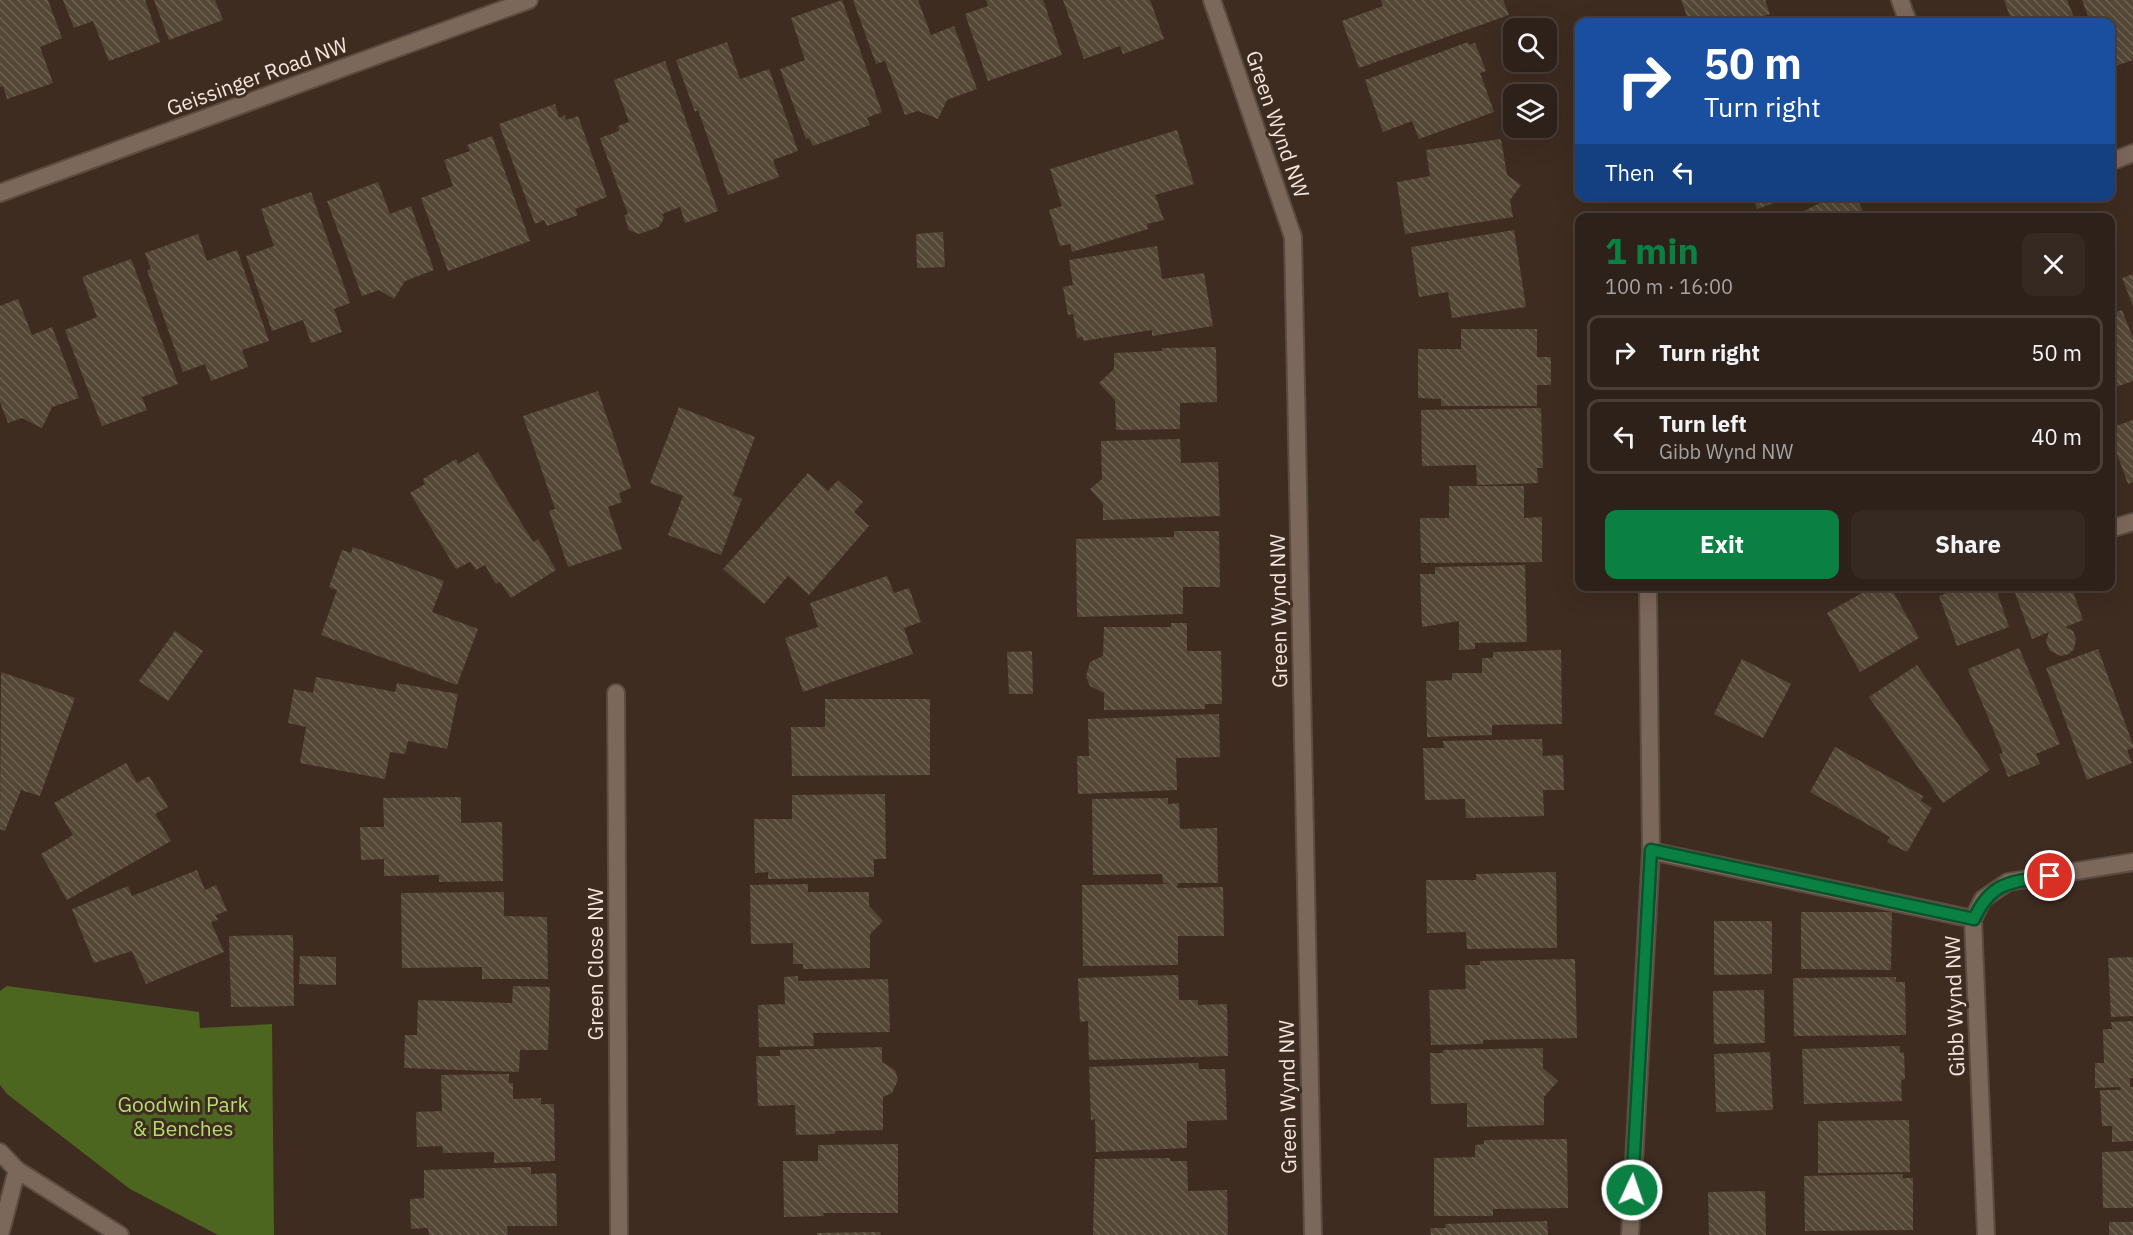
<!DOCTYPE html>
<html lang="en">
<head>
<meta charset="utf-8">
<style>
  body { margin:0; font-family:"IBM Plex Sans",sans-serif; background:#362922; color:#f1f3f6; height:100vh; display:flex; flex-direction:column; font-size:22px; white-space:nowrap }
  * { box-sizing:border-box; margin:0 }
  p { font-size:20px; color:#a7a3a2 }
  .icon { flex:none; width:33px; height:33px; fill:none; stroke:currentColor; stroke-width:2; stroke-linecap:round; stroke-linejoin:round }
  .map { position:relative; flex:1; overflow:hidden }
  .panel { position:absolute; left:1575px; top:213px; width:540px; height:378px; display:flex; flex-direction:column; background:#2e2119; border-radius:12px; box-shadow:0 6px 24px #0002,0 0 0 2px #493e38 }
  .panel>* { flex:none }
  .hud { position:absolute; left:1575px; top:18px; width:540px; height:183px; border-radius:12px; box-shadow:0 6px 24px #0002,0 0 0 2px #493e38; background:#1a4fa0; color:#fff; overflow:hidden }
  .buttons { position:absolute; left:1503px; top:18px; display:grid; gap:12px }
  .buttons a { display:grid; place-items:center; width:54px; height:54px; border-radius:12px; background:#2e2119; box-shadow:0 6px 24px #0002,0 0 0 2px #493e38; font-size:30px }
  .pin { position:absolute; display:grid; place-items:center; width:51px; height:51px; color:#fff; margin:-26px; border:3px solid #fff; border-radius:50%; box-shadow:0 2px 6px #0007 }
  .me { position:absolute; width:66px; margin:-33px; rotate:3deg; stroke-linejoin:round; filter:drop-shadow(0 0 4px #0008) }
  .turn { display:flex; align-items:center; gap:21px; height:126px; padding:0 30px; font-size:27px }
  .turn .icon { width:78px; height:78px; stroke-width:2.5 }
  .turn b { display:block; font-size:42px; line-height:51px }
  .then { display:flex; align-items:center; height:57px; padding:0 30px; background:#0003; gap:12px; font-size:22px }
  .round { display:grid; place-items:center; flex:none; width:63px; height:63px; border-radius:12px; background:#362922 }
  .head { display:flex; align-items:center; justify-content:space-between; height:102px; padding:0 30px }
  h1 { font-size:36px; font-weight:700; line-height:45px; color:#0b8043 }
  .action { display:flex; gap:12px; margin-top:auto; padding:12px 30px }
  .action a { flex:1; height:69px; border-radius:12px; background:#0b8043; color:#fff; font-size:24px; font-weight:700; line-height:69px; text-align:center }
  .action a+a { background:#362922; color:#f1f3f6 }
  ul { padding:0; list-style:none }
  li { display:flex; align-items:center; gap:18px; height:75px; margin:0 12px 9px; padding:0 18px; border:3px solid #493e38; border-radius:12px }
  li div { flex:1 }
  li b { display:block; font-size:22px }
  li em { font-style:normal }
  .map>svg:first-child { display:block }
  .green { fill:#4c651f }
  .building { fill:url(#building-back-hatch) }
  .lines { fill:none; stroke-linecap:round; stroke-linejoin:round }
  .service-casing { stroke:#5b4b41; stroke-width:20 }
  .minor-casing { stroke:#5b4b41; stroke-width:20 }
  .service { stroke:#7c675b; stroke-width:16 }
  .minor { stroke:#7c675b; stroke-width:16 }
  .route-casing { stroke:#07532c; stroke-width:15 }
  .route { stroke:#0b8043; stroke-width:10 }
  .labels { text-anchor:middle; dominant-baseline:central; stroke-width:6; stroke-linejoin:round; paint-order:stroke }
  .street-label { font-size:21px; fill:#f3e6df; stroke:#3e2c21 }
  .park-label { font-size:21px; fill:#b3de6e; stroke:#3e2c21 }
</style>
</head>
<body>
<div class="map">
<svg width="2133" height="1235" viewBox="0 0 2133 1235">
  <defs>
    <pattern id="building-back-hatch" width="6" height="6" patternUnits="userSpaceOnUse" patternTransform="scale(1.5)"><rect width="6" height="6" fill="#554736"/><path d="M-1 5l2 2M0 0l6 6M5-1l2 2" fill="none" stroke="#6e6253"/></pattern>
  </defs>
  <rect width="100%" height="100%" fill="#3e2c21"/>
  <path class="green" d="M7,986l192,26 1,16 72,-4 2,211h-56l-88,-46 -123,-95 -7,-9v-94z"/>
  <g class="building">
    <path d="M0,0h48l14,38 -22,9 13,36 -46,16 -4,-13 -3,1z"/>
    <path d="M63,0h82l15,42 -51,19 -16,-40 -19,7z"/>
    <path d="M154,0h61l8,20 -54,20z"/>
    <path d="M842,0l40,112 -15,6 3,7 -57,21 -4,-8 -3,1 -26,-70 25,-9 -14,-42z"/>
    <path d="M853,0h65l13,35 23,-9 23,63 -30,11 -9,19 -20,-8 -13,4 -20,-54 -9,3z"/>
    <path d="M986,0h57l19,55 -74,26 -23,-67 23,-8z"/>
    <path d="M1063,0h87l14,39 -41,15 -3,-8 -36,13z"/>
    <path d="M1381,0h122l6,15 -150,53 -17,-47 41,-15z"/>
    <path d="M1681,0h84l5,14 -25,8h-56z"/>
    <path d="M2004,0h63l9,22h-64z"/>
    <path d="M2082,0h51v60l-23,8v-46h-20z"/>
    <path d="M727,42l13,37 29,-10 29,82 -25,9 6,17 -51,18 -30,-85 -3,2 -19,-52z"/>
    <path d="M1468,42l1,3 6,-2 11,28 -6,2 14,39 -75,27 -7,-18 -29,11 -18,-52z"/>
    <path d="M665,61l53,150 -33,12 -5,-16 -18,7 2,4 -5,9 -20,7 -10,-4 -5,-15 4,-1 -28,-76 19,-7 -1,-5 11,-4 -15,-42z"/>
    <path d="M555,104l4,14 6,-3 1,5 12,-4 29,81 -32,12 3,6 -31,11 -3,-6 -9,4 -36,-100z"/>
    <path d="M1177,130l17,54 -39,11 9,25 -17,4 1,5 -76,23 -2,-8 -10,2 -11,-36 13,-4 -12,-37z"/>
    <path d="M492,136l38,105 -82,30 -27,-73 32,-12 -9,-26 26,-9 -3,-6z"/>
    <path d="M1501,139l6,36 14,10 -11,15 3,17 -108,17 -8,-52 33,-6 -4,-26z"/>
    <path d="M378,182l12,32 21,-8 23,64 -29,11 -11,18 -15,-9 -17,6 -35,-95z"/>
    <path d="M311,192l39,111 -16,6 8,23 -31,11 -8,-23 -31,11 -26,-75 28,-10 -13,-37z"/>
    <path d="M1753,196h37v1l-33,12z"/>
    <path d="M1834,196h22l10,22h-61l-3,-6z"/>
    <path d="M1514,230l12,77 -74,11 -4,-26 -29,5 -8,-50z"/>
    <path d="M943,232l2,35 -28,1 -1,-34z"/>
    <path d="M198,234l9,27 30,-11 32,91 -27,9 6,17 -37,14 -6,-17 -22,8 -36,-102 4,-1 -6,-16z"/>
    <path d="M1157,246l5,33 42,-6 9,53 -61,10v-6l-69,11 -1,-4 -5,1 -4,-24 -5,1 -5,-28 10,-2 -4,-25z"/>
    <path d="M131,259l47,125 -36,13 5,13 -45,16 -37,-96 32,-13 -15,-40z"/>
    <path d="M2133,274v32l-11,-28z"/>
    <path d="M18,299l14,36 20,-8 27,71 -27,9 -10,21 -20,-10 -14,5 -8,-21v-96z"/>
    <path d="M2122,310l11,28v43l-23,8v-75z"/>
    <path d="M1461,329h76v28h14v28h-14v21h-96v-7l-23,-1v-49h43z"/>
    <path d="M1216,347l1,55 -37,1v26l-64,1 -1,-30 -16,-17 15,-14v-16l48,-2v-3z"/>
    <path d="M598,391l33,97 -12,5 3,9 -14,5 14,42 -54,18 -19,-56 6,-2 -32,-93z"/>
    <path d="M679,407l76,30 -22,58 9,4 -21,56 -53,-20 15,-39 -33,-13z"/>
    <path d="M1541,408l2,60h-6l1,15 -61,2 -1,-20 -54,1 -1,-56z"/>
    <path d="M2133,420v62l-5,2 -18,-49v-7z"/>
    <path d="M1180,439l1,24 37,-1 2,54 -117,4v-16l-13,-15 12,-10 -1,-38z"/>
    <path d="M478,452l55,90 5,-3 18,31 -45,28 -11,-16 -4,2 -11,-19 -9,5 -6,-8 -14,7 -46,-76 15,-9 -2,-5 33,-20 2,5z"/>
    <path d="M808,473l20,18 10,-11 25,22 -9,10 15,14 -60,69 -21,-19 -24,28 -41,-35z"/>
    <path d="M1449,486h75v32l18,-1v45l-121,1 -1,-45h29z"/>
    <path d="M1174,531h45l1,56h-37v27l-106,3 -1,-78 98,-2z"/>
    <path d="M353,547l91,34 -12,31 46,17 -21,56 -136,-50 16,-45 -8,-3 13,-37 9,3z"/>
    <path d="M1525,565l2,77 -52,1v6l-16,1v-29l-37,6 -2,-53h15v-7z"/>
    <path d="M887,576l7,17 15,-5 12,34 -17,6 9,26 -110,38 -18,-54 33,-11 -8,-24z"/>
    <path d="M1874,586h16l29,52 -59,34 -33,-59z"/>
    <path d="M1964,586h31l14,41 -52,19 -18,-50z"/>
    <path d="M2023,586h48l12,34 -18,7 8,4 3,8 -2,10 -5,5 -8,2 -11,-5 -4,-10 3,-9 -17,7 -18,-49z"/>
    <path d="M1171,623h16v28h34l1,53h-17v5l-101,1v-17l-14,-7 -4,-9 4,-15 13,-6 1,-29h67z"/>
    <path d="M175,631l28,20 -35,50 -29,-20z"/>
    <path d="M2019,648l41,96 -24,10 4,10 -32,13 -9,-23 4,-1 -35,-84z"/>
    <path d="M2098,649l35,96v3l-6,2 5,13 -45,17 -41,-112z"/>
    <path d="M1561,650l1,74 -70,1v10l-65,2 -1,-56 26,-1v-7h30v-15h11v-6z"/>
    <path d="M1032,651l1,43h-24l-2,-42z"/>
    <path d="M1742,659l49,25 -28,54 -49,-24z"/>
    <path d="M1917,665l73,105 -47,33 -74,-106z"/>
    <path d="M1,672l74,26 -35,98 -19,-6 -16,41 -5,-2z"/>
    <path d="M316,677l79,15 2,-9 61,11 -11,55 -39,-8 -3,13 -15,-2 -5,27 -85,-16 6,-36 -18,-4 6,-34 19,4z"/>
    <path d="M825,699h105v76l-138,1 -1,-49h34z"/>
    <path d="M1219,714l1,43 -44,1 1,32 -99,4 -1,-38h12l-1,-37z"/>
    <path d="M1542,739l1,17 20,-1 1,35h-21l1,26 -78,2 -1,-19 -40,1 -2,-52h21l-1,-7z"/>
    <path d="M1835,747l88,49 -2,5 11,7 -25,44 -20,-10 3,-5 -80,-45z"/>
    <path d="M126,763l11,20 12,-7 19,31 -13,7 16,27 -104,59 -26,-46 32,-19 -19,-32z"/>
    <path d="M885,794l1,65h-12v18l-106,2v-7l-13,1 -1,-54h38v-24z"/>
    <path d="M461,797v26l41,-1 1,59 -64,1v-7l-55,1v-17l-23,1 -1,-33h24l-1,-29z"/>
    <path d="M1168,798v6l11,-1 1,26 37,-1 1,55h-40l-1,5 46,-1 1,49h-46v29l-95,1 -1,-81 91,-1 -10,-1 -1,-9 -69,1 -1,-76z"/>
    <path d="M197,870l8,20 11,-5 11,26 -12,4 3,5 -7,2 13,30 -78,32 -14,-33 -38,12 -22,-54 56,-23 4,10z"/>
    <path d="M1556,872l1,76 -90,1 -1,-17 -39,1 -1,-53h50v-6z"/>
    <path d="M808,884v8h61v14l14,15 -13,13v34l-67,1v-5h-10v-21l-42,1 -1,-59z"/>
    <path d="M504,892v24l43,1 1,62h-66v-12l-80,1 -1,-75z"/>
    <path d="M1801,912h91l-1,58 -90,-1z"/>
    <path d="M1714,921h58v53l-58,1z"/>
    <path d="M293,935l1,71 -63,1 -2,-71z"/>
    <path d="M300,956l36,1v28l-37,-1z"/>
    <path d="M2133,957v59l-22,1 -3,-59z"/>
    <path d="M1575,959l2,79 -94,2v4l-52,1 -2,-55 37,-1 -1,-24h15v-4z"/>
    <path d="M1178,975l1,25h19v5l29,-1 1,52 -139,4 -1,-39 -8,1 -2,-44z"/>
    <path d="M798,976v5l90,-2 2,53 -77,1 1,13 -55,1 -1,-42 27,-1 -1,-27z"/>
    <path d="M1896,977v5h9l1,53 -112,1 -1,-58z"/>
    <path d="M513,986l37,1 -2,63h-28l-1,22 -115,-4 1,-33h12l1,-35 94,3z"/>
    <path d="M1764,990l1,53 -51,1 -1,-53z"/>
    <path d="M2133,1021v57h-3v9h3v54l-21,1v-16h-10l-2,-36h21l-1,-3 -25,1v-25h9l-1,-34h9l-1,-7z"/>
    <path d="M1900,1046v7l4,-1 1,27 -4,1 1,21 -98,3 -2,-55z"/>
    <path d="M882,1047v15l13,8 3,10 -6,13 -9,4v33l-48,1v3l-39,1 -1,-30 -37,1 -2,-50h24v-6z"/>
    <path d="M1543,1048v20l15,13 -14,16v28l-77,2v-24l-36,1 -1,-51h13v-3z"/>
    <path d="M1770,1052l3,58 -57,2 -2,-58z"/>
    <path d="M1198,1063l1,6h26l2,51 -40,1v27l-91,4 -1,-33 -4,1 -2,-53z"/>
    <path d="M509,1074v9h4v16l28,-1v6h13l1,57 -61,2v-11l-51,1 -1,-7 -25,1 -1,-35 26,-1 -1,-36z"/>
    <path d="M1909,1120l1,52 -92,1v-52z"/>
    <path d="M1567,1139l1,69 -75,1v7h-59v-58l41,-1v-12l9,-1v-4z"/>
    <path d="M898,1144v69h-75l1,3 -40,1 -1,-56h35v-16z"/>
    <path d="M2133,1151v57h-30l-1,-56z"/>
    <path d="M1170,1158v3h17l1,30 39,-1 1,45h-135l2,-76z"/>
    <path d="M531,1167v7l25,-1 1,53h-50l1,9h-79l-1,-7 -17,1 -1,-30 14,-1v-28z"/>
    <path d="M1903,1174v4h10v52l-108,1 -1,-55z"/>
    <path d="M1765,1191l1,44h-57l-1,-43z"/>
    <path d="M1547,1221l1,14h-117l-1,-7h16l-1,-4z"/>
    <rect x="2109" y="1222" width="24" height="13"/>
    <path d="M880,1232l1,3h-64v-2z"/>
  </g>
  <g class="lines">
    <defs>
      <g id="service">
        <path d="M2110,529l23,-7"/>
        <path d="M1651,851l322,68"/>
        <path d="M1630,1235l21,-384 -3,-262 2,-3"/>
      </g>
      <g id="minor">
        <path d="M1212,0l81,237 20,998"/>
        <path d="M1900,0l8,22"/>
        <path d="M2110,162l23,-9"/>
        <path d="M0,193l529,-193"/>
        <path d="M616,693l3,542"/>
        <path d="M0,1152l17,18 103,65"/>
        <path d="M0,1235l17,-65"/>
        <path d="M1986,1235l-13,-316 10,-20 25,-17 125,-20"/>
      </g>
    </defs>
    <use href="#service" class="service-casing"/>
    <use href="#minor" class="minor-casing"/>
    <use href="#service" class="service"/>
    <use href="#minor" class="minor"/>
  </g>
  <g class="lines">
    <defs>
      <path id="route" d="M1632,1190l19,-340 323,69c17,-38 38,-37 76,-43"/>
    </defs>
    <use href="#route" class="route-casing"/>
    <use href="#route" class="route"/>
  </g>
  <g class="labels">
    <g class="street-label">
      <text transform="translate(257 76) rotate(-20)">Geissinger Road NW</text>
      <text transform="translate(1278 124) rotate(71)">Green Wynd NW</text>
      <text transform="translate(1278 611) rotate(-91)">Green Wynd NW</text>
      <text transform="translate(595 964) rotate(-90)">Green Close NW</text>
      <text transform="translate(1954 1006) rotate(-92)">Gibb Wynd NW</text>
      <text transform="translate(1287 1097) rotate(-91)">Green Wynd NW</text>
    </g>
    <g class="park-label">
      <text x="183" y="1104">Goodwin Park<tspan x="183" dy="24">&amp; Benches</tspan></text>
    </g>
  </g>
</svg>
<div class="buttons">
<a><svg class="icon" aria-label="search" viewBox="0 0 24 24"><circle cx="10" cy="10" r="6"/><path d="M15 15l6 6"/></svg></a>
<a><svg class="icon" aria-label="layers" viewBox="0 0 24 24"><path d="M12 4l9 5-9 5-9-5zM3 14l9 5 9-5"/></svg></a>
</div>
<div class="pin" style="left:2050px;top:876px;background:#d93025"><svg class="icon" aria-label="arrive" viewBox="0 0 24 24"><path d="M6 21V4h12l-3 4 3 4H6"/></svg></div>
<svg class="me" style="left:1632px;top:1190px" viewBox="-20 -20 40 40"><circle r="17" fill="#0b8043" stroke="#fff" stroke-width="3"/><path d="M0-11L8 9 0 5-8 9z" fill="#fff"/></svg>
<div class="hud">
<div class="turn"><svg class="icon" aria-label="right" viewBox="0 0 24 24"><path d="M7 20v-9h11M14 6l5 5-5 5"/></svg><div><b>50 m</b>Turn right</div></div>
<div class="then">Then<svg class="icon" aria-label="left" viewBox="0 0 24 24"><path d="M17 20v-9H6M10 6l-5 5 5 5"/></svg></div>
</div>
<section class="panel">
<div class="head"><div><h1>1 min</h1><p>100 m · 16:00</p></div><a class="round"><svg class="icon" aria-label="close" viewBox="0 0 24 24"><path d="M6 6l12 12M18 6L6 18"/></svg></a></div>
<ul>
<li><svg class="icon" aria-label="right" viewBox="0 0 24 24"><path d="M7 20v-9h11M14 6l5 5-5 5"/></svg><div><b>Turn right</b></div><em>50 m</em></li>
<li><svg class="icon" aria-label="left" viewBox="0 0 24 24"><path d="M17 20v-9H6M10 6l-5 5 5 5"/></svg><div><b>Turn left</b><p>Gibb Wynd NW</p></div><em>40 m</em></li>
</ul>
<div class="action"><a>Exit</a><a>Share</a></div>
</section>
</div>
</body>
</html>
